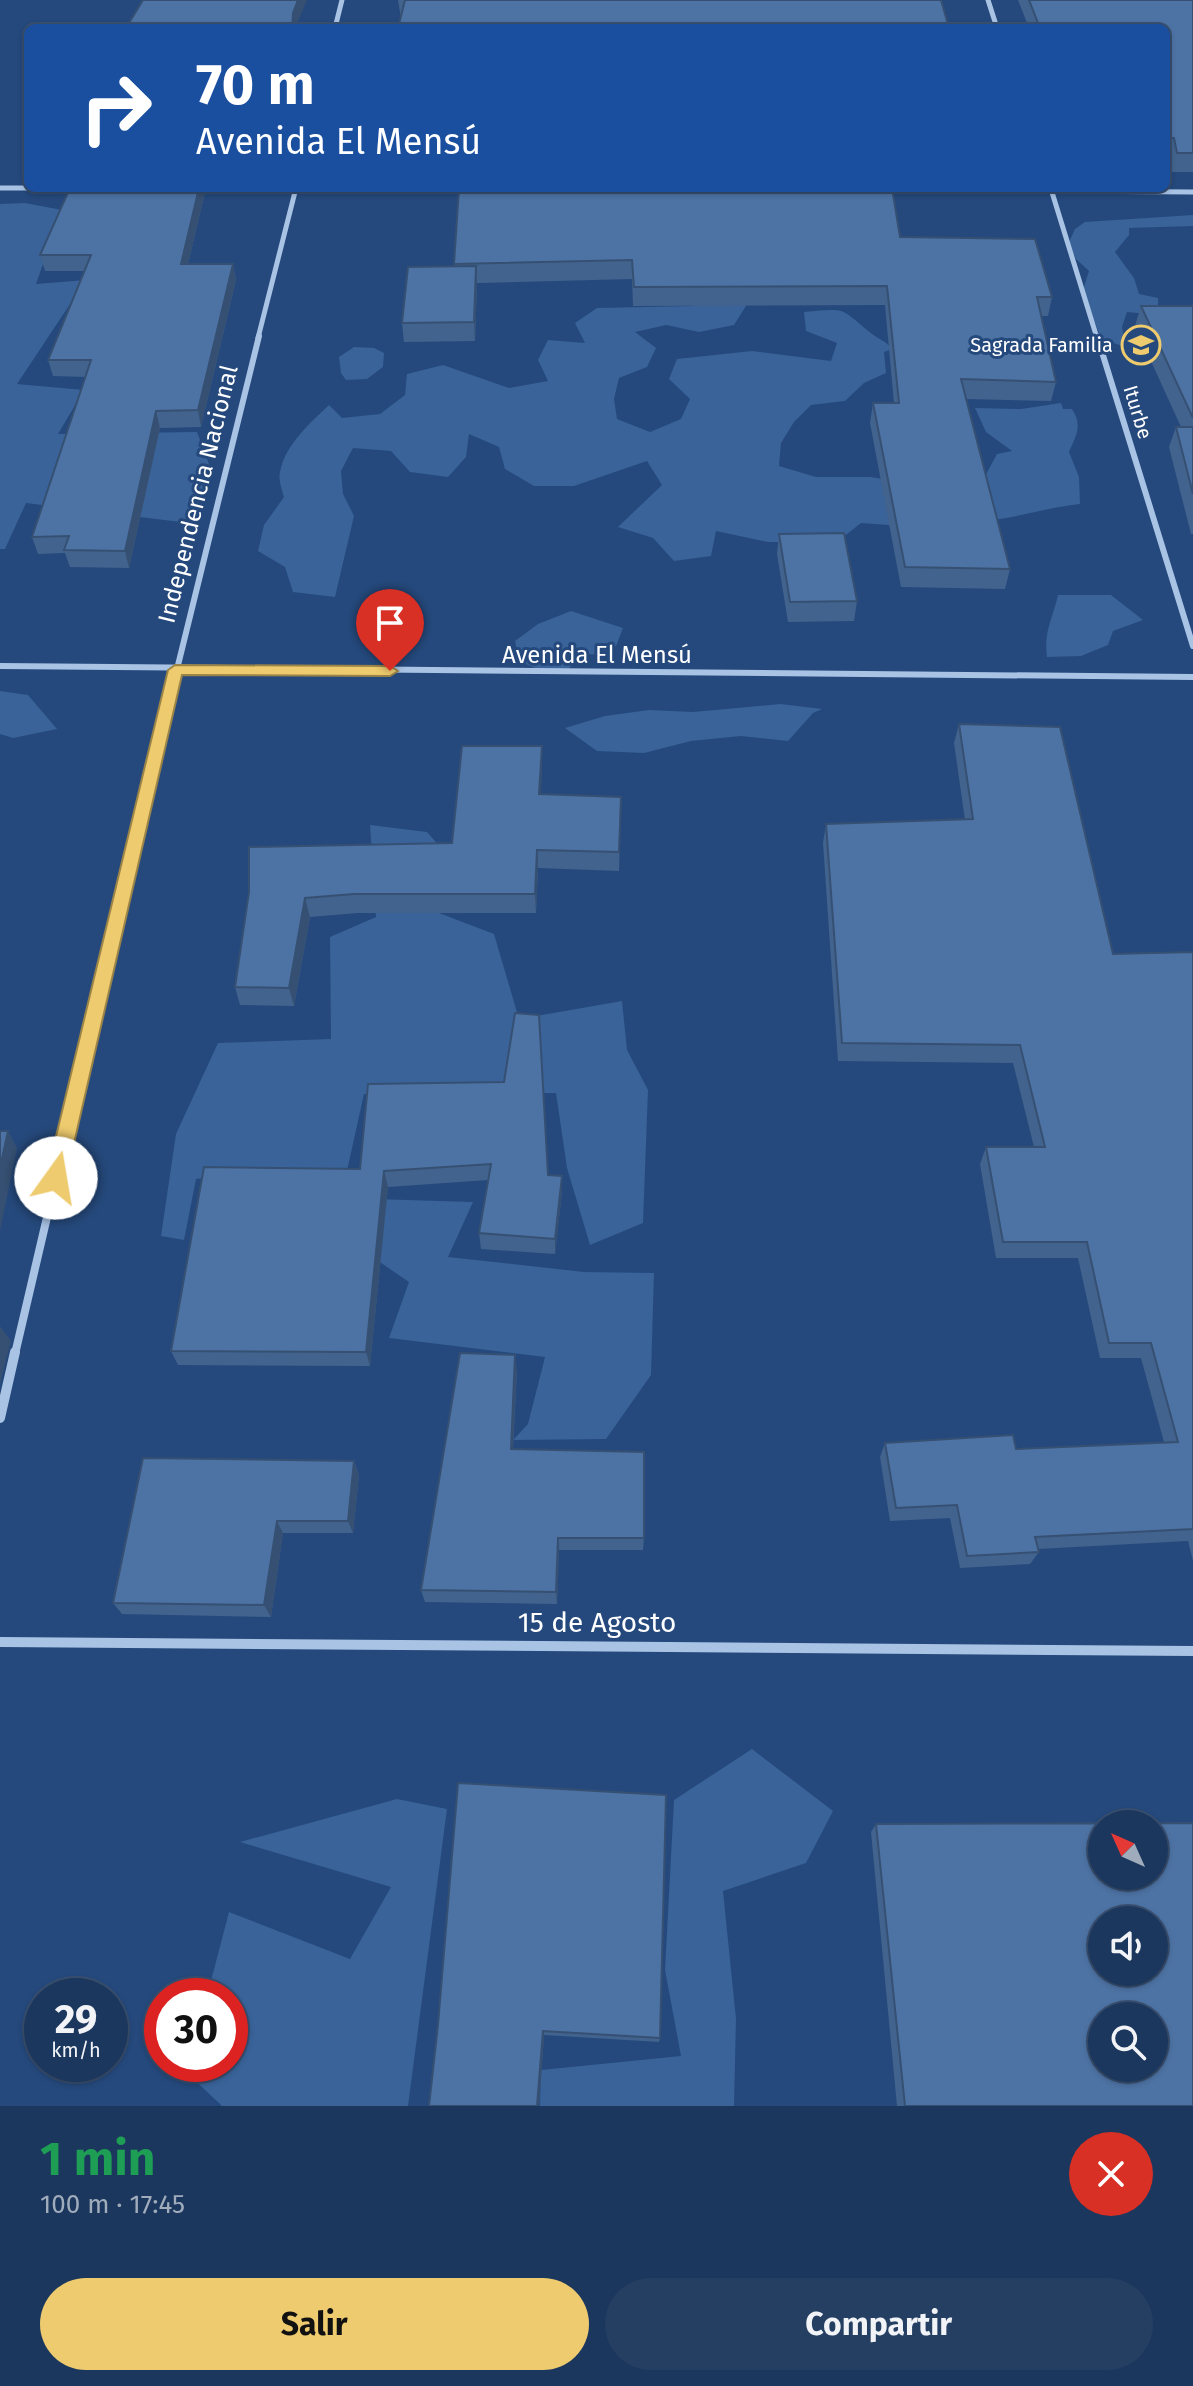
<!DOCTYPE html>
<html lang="es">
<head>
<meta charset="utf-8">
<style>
  body { margin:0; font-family:"Fira Sans",sans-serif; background:#253f63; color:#f1f3f6; height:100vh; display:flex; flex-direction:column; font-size:30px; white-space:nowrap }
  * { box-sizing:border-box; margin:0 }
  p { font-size:26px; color:#a0acbc }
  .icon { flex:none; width:44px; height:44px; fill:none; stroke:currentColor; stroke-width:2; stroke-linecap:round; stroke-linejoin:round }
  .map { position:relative; height:2106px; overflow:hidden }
  .drawer { display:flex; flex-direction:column; background:#1c375d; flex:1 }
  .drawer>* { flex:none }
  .guide { position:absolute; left:24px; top:24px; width:1146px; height:168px; border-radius:12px; box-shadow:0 2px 6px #0004,0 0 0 2px #3a5172; background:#1a4fa0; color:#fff; overflow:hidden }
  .needle { width:52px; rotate:315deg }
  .fabs { position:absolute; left:1088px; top:1810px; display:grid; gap:16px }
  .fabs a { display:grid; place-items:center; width:80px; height:80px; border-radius:50%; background:#1c375d; box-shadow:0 2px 6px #0004,0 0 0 2px #3a5172; font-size:40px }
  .speed { position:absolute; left:24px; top:1978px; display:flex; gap:16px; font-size:40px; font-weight:700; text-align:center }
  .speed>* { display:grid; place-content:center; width:104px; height:104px; border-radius:50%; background:#1c375d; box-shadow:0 2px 6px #0004,0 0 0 2px #3a5172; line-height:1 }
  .speed small { font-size:20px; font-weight:400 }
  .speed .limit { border:12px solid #d22; background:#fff; color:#111 }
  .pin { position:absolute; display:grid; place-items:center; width:68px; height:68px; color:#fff; margin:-82px -34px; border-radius:50% 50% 50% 0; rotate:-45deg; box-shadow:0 0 8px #0007 }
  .pin .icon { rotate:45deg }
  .me { position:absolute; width:88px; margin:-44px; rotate:13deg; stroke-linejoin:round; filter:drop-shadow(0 0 6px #0008) }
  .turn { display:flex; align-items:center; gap:28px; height:168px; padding:0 40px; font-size:36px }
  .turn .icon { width:104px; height:104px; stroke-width:2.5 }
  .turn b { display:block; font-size:56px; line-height:68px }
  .round { display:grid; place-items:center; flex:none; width:84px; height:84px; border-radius:42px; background:#253f63 }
  .head { display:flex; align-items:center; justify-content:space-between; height:136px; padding:0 40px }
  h1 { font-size:48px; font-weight:700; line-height:60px; color:#1e9e55 }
  .primary-button { display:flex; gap:16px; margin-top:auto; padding:16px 40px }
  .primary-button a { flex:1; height:92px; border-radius:48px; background:#eecb6e; color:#111; font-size:32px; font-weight:700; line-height:92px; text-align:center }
  .primary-button a+a { background:#253f63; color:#f1f3f6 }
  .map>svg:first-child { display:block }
  .green { fill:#396399 }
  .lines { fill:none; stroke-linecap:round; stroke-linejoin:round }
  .minor-far3 { stroke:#a9c3e5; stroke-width:5 }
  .minor-far2 { stroke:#a9c3e5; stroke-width:6 }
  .minor-far1 { stroke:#a9c3e5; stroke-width:8 }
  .minor { stroke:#a9c3e5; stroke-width:10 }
  .wall { fill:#42638d }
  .shaded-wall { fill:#365073 }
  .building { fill:#4d73a4; stroke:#365073; stroke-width:2; fill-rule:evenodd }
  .route { fill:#eecb6e; stroke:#9b8448; stroke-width:2 }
  .labels { text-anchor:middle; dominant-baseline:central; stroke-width:6; stroke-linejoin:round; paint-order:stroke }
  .far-poi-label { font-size:20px; fill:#fff; stroke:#25497c; text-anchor:end }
  .far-street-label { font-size:20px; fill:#fff; stroke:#25497c }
  .street-label { font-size:24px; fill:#fff; stroke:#25497c }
  .near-street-label { font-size:28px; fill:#fff; stroke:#25497c }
</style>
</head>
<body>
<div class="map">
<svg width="1193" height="2106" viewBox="0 0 1193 2106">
  <rect width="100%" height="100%" fill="#25497c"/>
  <g class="green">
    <path d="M25,203l37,7 -26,74 50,-4 -69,104 67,6 -26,44 139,-2 15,40 -15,52 -171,-21 -21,46h-5v-345z"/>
    <path d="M1193,215v11l-64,2v7l-14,17 19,26 5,16 19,4v17l-31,-3 -5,15 4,20 -25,-8 -18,-49 6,-19 -13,-12 -7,-17 6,-13 10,-7z"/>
    <path d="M729,288l17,18 -12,19 -35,7 -33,-7 -31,7 21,16 -9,19 -28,11 -5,21 3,20 33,13 31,-13 9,-20 -21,-20 8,-20 75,-8 79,10 6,-18 -31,-12 -2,-19c46,-4 35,-4 68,22 8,6 14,7 20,15l-8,3 2,21 -22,10 -19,18 -34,4 -17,17 -13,21 -2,23 37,11h54l85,13 29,-12 13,-24 15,-3 -26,-19 -11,-24 46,1 40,-6 2,6h9c11,16 4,27 -3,43l10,25 1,27c-28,3 -47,9 -74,14 -45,9 -100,9 -145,5l-24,19h-69l-52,-11 -5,25 -37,5 -21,-23 -35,-11 44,-42 -15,-24 -73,25h-40l-29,-17 -6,-22 -30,-13 -3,23 -18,20 -38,-5 -19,-21 -38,-3 -12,23 2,23 11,22 -19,81 -42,-5 -8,-25 -27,-16 6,-26 20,-28c-2,-7 -6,-18 -4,-25 5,-27 30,-49 49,-67l13,13 38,-4 25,-19 2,-21 36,-9 66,23 39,-7 -10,-21 10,-20 37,3 -10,-20 22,-15 96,-2z"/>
    <path d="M354,347l20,1 10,5 -1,14 -16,12 -21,1 -5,-7 -2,-16z"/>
    <path d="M1058,595h53l32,25 -30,11 -5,14 -27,11 -34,1c-3,-27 5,-36 11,-62z"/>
    <path d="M571,611l52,17 -7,18 -11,9 -21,-1 -19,18h-21l-25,-11 -4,-20 23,-17z"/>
    <path d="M0,691l28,4 29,34 -44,9 -13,-4z"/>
    <path d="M781,704l41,5 -9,4 -25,28 -47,-5 -50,5 -47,12 -47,-2 -32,-23 40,-12 44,-6 44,2z"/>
    <path d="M370,825l57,7 15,17 -3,64 55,21 25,85 103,-18 5,49 21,40 -5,133 -53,22 -23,-77 -11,-75 -192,1 -23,104 132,4 -25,55 136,15 70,1 -3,102 -45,64 -93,1 15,-16 17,-67 -156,-19 20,-56 -47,-32 -64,-82 -102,11 -12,61 -23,-4 15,-102 42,-91 113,-4 -1,-102 46,-20z"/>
    <path d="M752,1749l81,62 -27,52 -83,28 13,128 -2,87h-194l1,-36 140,-14 -16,-86 9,-170z"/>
    <path d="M397,1799l50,10 -39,297h-186l-36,-34 2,-8h42v-68h-23l22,-84 121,47 41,-72 -151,-45z"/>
  </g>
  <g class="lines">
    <g class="minor-far3">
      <path d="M988,0l9,28"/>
      <path d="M335,28l7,-28"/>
      <path d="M0,188h79"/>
      <path d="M394,188h75"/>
      <path d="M1051,189l46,149"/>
      <path d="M883,190l310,2"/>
      <path d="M258,338l38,-150"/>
    </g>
    <g class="minor-far2">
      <path d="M1097,336l96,310"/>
      <path d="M0,666l1193,11"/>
      <path d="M150,779l109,-443"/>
    </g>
    <path class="minor-far1" d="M15,1354l135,-577"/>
    <g class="minor">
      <path d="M0,1418l15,-66"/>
      <path d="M0,1642l1193,9"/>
    </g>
  </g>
  <g class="wall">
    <path d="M398,0h543l-540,18z"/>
    <path d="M1018,0h175v172h-21l-4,-15h-2v-129h-137z"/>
    <path d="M206,188l-18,76h45l3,16 -35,147 -41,1 -31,140 -59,-1 -5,-14 -27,1 -6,-17 54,-160 -33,-1 -5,-16 36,-89h-39l-5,-16z"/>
    <path d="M459,188l441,49 152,60 -4,19h-7l15,66 -5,19 -85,-2 44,170 -5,20 -104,-2 -31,-164 3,-20h21l-9,-98 -252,1 -1,-27 -155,4 -2,58 -71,1 -2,-19 53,-57z"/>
    <path d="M1141,306h52v228h-2l-22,-87 7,-20h5l-46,-101z"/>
    <path d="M779,534l78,67 -3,20 -66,1 -11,-68z"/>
    <path d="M959,724l154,230 80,-2v609l-5,-20 -150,8 1,3 -9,12 -70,4 -10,-50 -60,3 -10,-64 5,-14 131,6 148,-7 -23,-84h-41l-22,-100h-82l-16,-94 6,-17h48l-21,-84 -175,-2 -15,-218 3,-19 139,-4 -11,-77z"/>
    <path d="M542,746l-1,48 80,3 -2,74 -81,-3 -2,45h-178l-48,4 -16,89 -54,-1 -5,-18 14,-95 203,-49z"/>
    <path d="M504,1082l44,93 14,16 -7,63 -74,-5 -2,-16 9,-53 -100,7 -18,179 -192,-1 -7,-14 189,-182z"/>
    <path d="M517,1370l-4,79 131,89 -1,12h-84l-2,54 -132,-2 -4,-12z"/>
    <path d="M354,1461l5,14 -6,58h-70l-12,84 -149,-3 -9,-11z"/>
    <path d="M876,1824l317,282h-296l-26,-274z"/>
    <path d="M438,2025l222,13 -1,4 -115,-7 -5,71h-110z"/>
  </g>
  <g class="shaded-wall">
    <path d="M298,0h9l-12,28h-3l1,-15z"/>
    <path d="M199,188h7l-22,93 -3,-17z"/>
    <path d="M233,264l3,16 -35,147 -3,-17z"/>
    <path d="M476,266l1,19 -2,56 -1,-19z"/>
    <path d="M156,411l4,17 -31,140 -4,-17z"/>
    <path d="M542,746v19l-2,48 -1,-19z"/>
    <path d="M537,850l1,18 -2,45 -1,-19z"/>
    <path d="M305,898l5,19 -16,89 -5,-18z"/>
    <path d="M8,1131l9,17 -17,83v-63z"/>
    <path d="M384,1171l4,16 -18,179 -4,-14z"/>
    <path d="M562,1176v15l-7,63v-15z"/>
    <path d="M0,1326l11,15 -11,43z"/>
    <path d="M515,1355l2,15 -5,93 -1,-14z"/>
    <path d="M354,1461l5,14 -6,58 -5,-12z"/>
    <path d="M277,1521l6,12 -12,84 -7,-12z"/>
    <path d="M558,1538l1,12 -2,54 -1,-12z"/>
    <path d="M543,2031l1,4 -5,71h-2z"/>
  </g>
  <g class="building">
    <path d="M143,0h155l-5,13 -1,15h-166z"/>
    <path d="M405,0h536l8,28h-551z"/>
    <path d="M1029,0h164v153h-16l-3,-15h-8v-110h-126z"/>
    <path d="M70,188h129l-18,76h52l-35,146 -42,1 -31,140 -61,-1 5,-14 -37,1 59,-177h-43l43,-105h-51z"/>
    <path d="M459,188h433l8,49 135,2 17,58h-15l19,85 -95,-3 49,190 -105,-2 -32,-164h26l-12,-117 -253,1 -2,-27 -178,4z"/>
    <path d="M476,266l-2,56 -72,1 6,-56z"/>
    <path d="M1141,306h52v112z"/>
    <path d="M1176,427h17v67z"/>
    <path d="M844,533l13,68 -67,1 -11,-68z"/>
    <path d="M959,724l101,3 53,227 80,-2v577l-158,8 4,15 -72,4 -10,-51 -61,3 -11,-65 128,-8 3,14 162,-7 -27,-99h-42l-22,-101h-84l-17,-95h59l-25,-102 -178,-2 -16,-219 147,-5z"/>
    <path d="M462,746h80l-3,48 82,3 -2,55 -82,-2 -2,44h-181l-49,4 -16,90 -54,-1 14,-95v-45l203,-4z"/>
    <path d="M515,1013l24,2 9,160 14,1 -7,63 -76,-6 12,-69 -107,7 -18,181 -195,-1 33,-184 156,2 8,-85 136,-2z"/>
    <path d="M0,1131h8l-8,37z"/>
    <path d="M460,1353l55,2 -4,94 133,3v86h-86l-2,54 -135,-2z"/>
    <path d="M143,1458l211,3 -6,60h-71l-13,84 -151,-2z"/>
    <path d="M458,1783l208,12 -6,243 -117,-7 -6,75h-108l9,-81z"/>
    <path d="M1193,1823v283h-288l-29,-282zM1102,1824h52v52h-52zM1102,1920h52v52h-52zM1102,2016h52v52h-52z"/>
  </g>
  <path class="route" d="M175,665l215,1 8,5 -8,5 -208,-1 -116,503 -3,6 -7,3 -7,-3 -3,-6 122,-508z"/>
  <defs>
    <symbol id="school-ring" viewBox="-11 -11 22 22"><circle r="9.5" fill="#25497c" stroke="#eecb6e" stroke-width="1.5"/><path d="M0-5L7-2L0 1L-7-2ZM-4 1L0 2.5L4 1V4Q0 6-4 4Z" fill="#eecb6e"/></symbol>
  </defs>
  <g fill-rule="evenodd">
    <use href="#school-ring" x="1119" y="323" width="44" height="44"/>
  </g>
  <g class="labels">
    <g class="far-poi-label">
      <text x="1113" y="345">Sagrada Familia</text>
    </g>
    <g class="far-street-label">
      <text transform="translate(1138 412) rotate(73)">Iturbe</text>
    </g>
    <g class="street-label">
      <text transform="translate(198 494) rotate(-76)">Independencia Nacional</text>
      <text x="597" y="655">Avenida El Mensú</text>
    </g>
    <g class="near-street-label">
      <text x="597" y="1622">15 de Agosto</text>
    </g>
  </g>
</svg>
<div class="fabs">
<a><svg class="needle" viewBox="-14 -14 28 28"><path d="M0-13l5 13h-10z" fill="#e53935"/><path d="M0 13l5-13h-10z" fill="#a0acbc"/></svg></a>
<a><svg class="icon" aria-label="sound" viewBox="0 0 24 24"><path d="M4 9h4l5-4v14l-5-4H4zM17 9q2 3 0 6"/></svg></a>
<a><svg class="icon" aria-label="search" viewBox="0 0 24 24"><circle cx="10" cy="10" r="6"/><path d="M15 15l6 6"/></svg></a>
</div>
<div class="speed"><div>29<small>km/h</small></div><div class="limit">30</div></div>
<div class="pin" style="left:390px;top:671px;background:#d93025"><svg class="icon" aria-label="arrive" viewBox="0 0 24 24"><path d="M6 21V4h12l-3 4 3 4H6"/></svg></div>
<svg class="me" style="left:56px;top:1178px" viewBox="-20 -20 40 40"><circle r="19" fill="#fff"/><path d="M0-13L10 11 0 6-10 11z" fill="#eecb6e"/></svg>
<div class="guide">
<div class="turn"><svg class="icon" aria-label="right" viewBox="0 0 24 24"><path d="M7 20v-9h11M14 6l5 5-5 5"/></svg><div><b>70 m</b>Avenida El Mensú</div></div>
</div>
</div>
<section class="drawer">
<div class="head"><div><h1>1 min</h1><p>100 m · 17:45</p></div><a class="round" style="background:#d93025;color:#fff"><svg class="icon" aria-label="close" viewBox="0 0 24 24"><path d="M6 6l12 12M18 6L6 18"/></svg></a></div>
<div class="primary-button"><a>Salir</a><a>Compartir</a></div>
</section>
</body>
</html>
